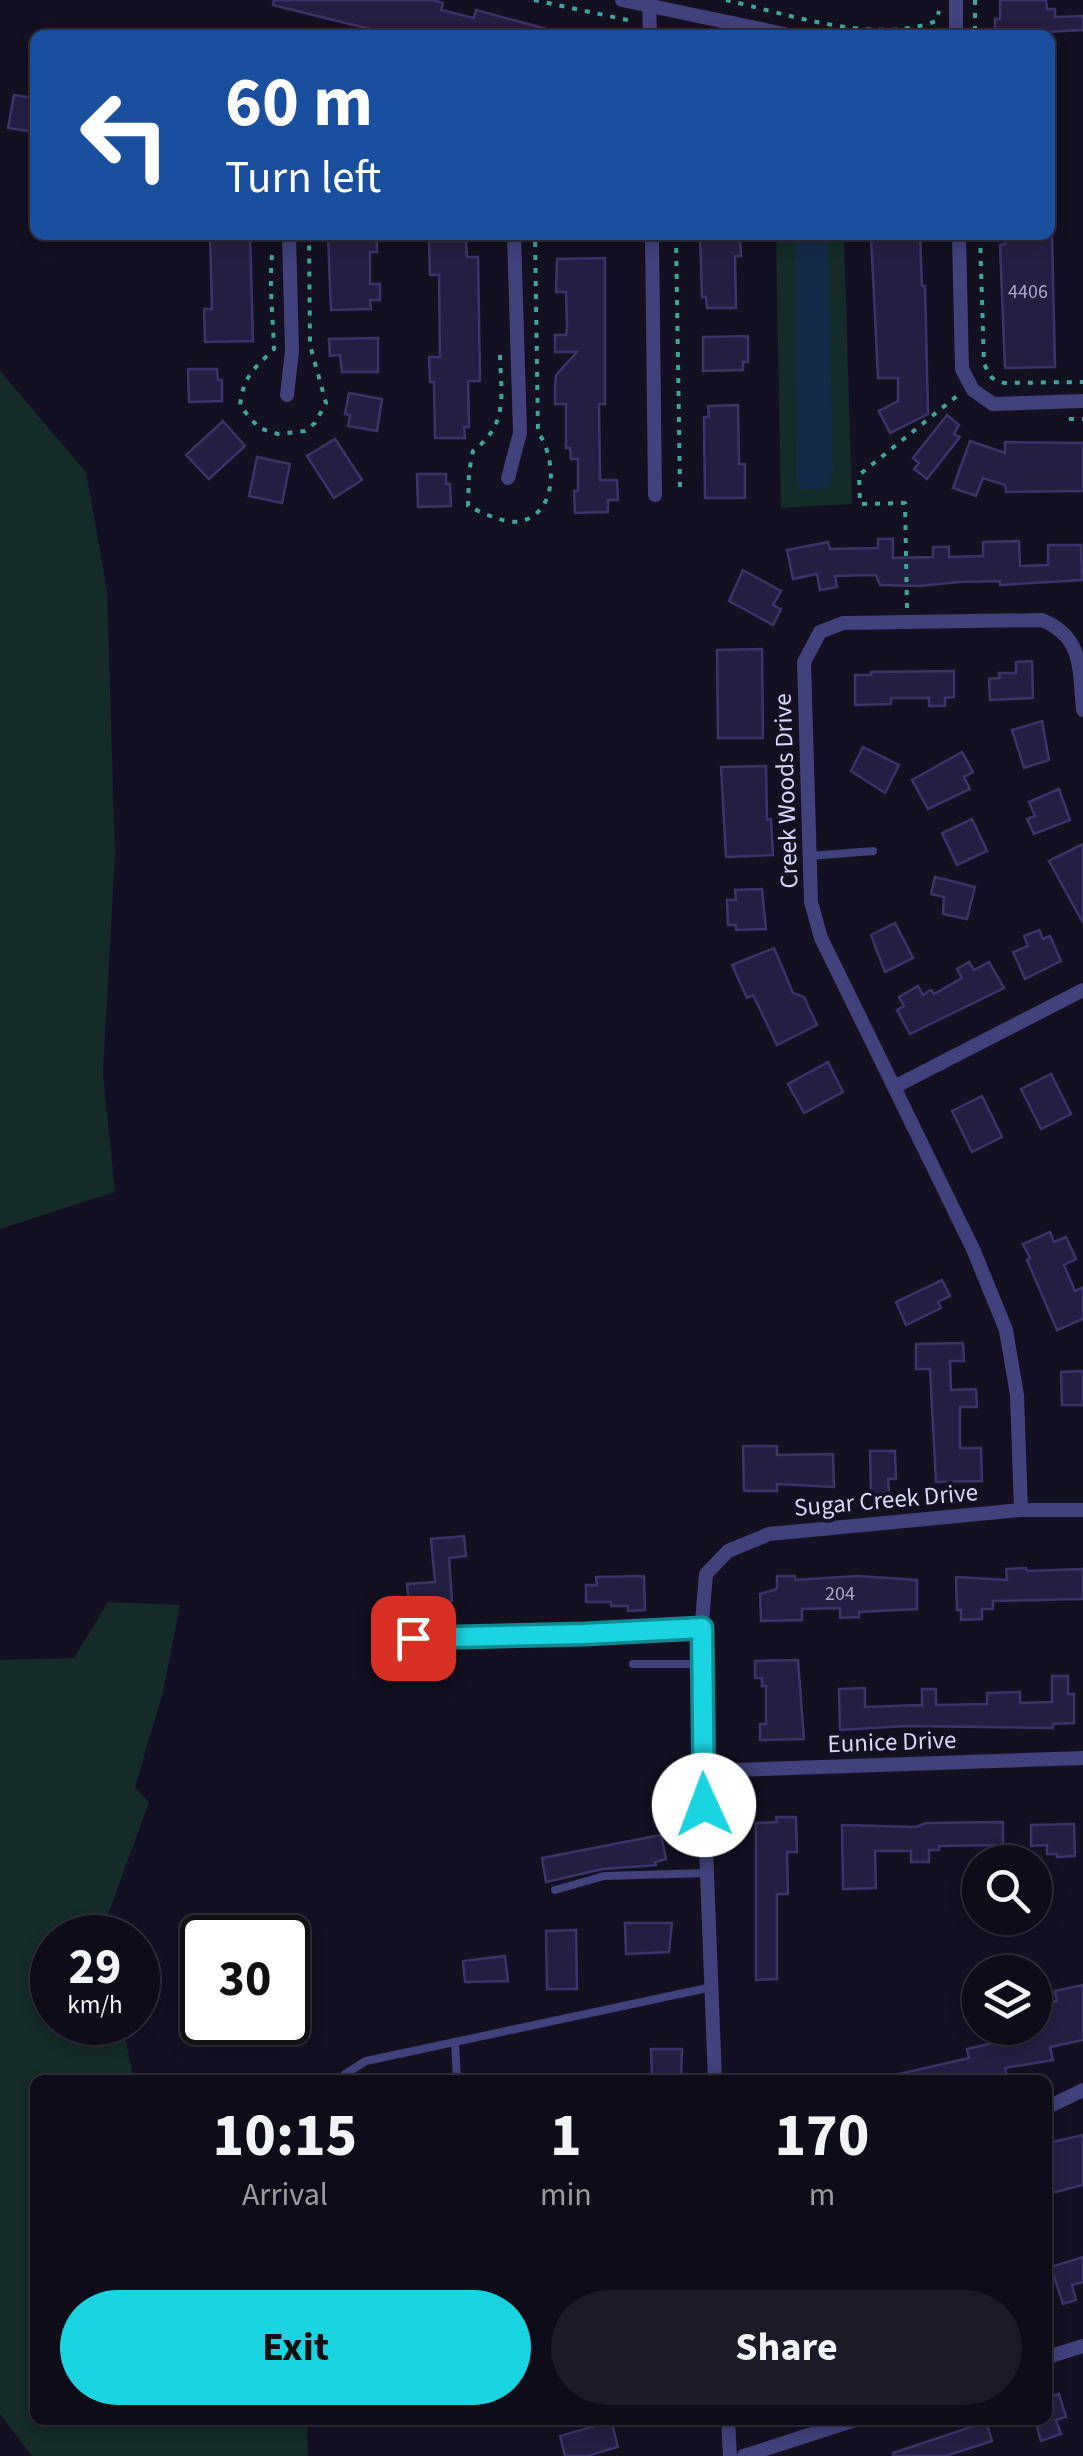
<!DOCTYPE html>
<html lang="en">
<head>
<meta charset="utf-8">
<style>
  body { margin:0; font-family:"Source Sans 3",sans-serif; background:#1c1a26; color:#f1f3f6; height:100vh; display:flex; flex-direction:column; font-size:38px; white-space:nowrap }
  * { box-sizing:border-box; margin:0 }
  p { font-size:32px; color:#9b9ba2 }
  .icon { flex:none; width:55px; height:55px; fill:none; stroke:currentColor; stroke-width:2; stroke-linecap:round; stroke-linejoin:round }
  .map { position:relative; flex:1; overflow:hidden }
  .sheet { position:absolute; left:30px; top:2075px; width:1022px; height:350px; display:flex; flex-direction:column; background:#0e0c19; border-radius:15px; box-shadow:0 5px 15px #0003,0 0 0 2px #2e2c38 }
  .sheet>* { flex:none }
  .banner { position:absolute; left:30px; top:30px; width:1025px; height:210px; border-radius:15px; box-shadow:0 5px 15px #0003,0 0 0 2px #2e2c38; background:#1a4fa0; color:#fff; overflow:hidden }
  .controls { position:absolute; left:962px; top:1845px; display:grid; gap:20px }
  .controls a { display:grid; place-items:center; width:90px; height:90px; border-radius:50%; background:#0e0c19; box-shadow:0 5px 15px #0003,0 0 0 2px #2e2c38; font-size:50px }
  .speed { position:absolute; left:30px; top:1915px; display:flex; gap:20px; font-size:50px; font-weight:700; text-align:center }
  .speed>* { display:grid; place-content:center; width:130px; height:130px; border-radius:50%; background:#0e0c19; box-shadow:0 5px 15px #0003,0 0 0 2px #2e2c38; line-height:1 }
  .speed small { font-size:25px; font-weight:400 }
  .speed .limit { border:5px solid #111; border-radius:15px; background:#fff; color:#111 }
  .pin { position:absolute; display:grid; place-items:center; width:85px; height:85px; color:#fff; margin:-42px; border-radius:20px; box-shadow:0 5px 15px #0006 }
  .me { position:absolute; width:110px; margin:-55px; rotate:358deg; stroke-linejoin:round; filter:drop-shadow(0 0 8px #0008) }
  .turn { display:flex; align-items:center; gap:35px; height:210px; padding:0 30px; font-size:45px }
  .turn .icon { width:130px; height:130px; stroke-width:2.5 }
  .turn b { display:block; font-size:70px; line-height:85px }
  .eta { display:flex; justify-content:space-evenly; align-items:center; height:170px; text-align:center }
  .eta b { font-size:60px; font-weight:700; line-height:70px }
  .primary-button { display:flex; gap:20px; margin-top:auto; padding:20px 30px }
  .primary-button a { flex:1; height:115px; border-radius:60px; background:#1bd4e1; color:#111; font-size:40px; font-weight:700; line-height:115px; text-align:center }
  .primary-button a+a { background:#1c1a26; color:#f1f3f6 }
  .map>svg:first-child { display:block }
  .green { fill:#142b29 }
  .water { fill:#162a46 }
  .building { fill:#241f40; stroke:#3c3469; stroke-width:2.5 }
  .lines { fill:none; stroke-linecap:round; stroke-linejoin:round }
  .path { stroke:#3da79d; stroke-width:4; stroke-dasharray:5 8; stroke-linecap:butt }
  .lane { stroke:#41417b; stroke-width:8 }
  .street { stroke:#41417b; stroke-width:14 }
  .route-casing { stroke:#128a92; stroke-width:25 }
  .route { stroke:#1bd4e1; stroke-width:18 }
  .labels { text-anchor:middle; dominant-baseline:central; stroke-width:8; stroke-linejoin:round; paint-order:stroke }
  .number-label { font-size:20px; fill:#aca8cc }
  .street-label { font-size:25px; fill:#d9d6fa; stroke:#131021 }
</style>
</head>
<body>
<div class="map">
<svg width="1083" height="2456" viewBox="0 0 1083 2456">
  <rect width="100%" height="100%" fill="#131021"/>
  <g class="green">
    <path d="M776,235h68l8,269 -71,4z"/>
    <path d="M0,371l86,101 21,118 8,264 -12,219 12,119 -115,37z"/>
    <path d="M108,1602l72,3 -17,87 -28,95 14,15 -49,135 -48,1v84l70,1 12,57h-99v340h272l1,36h-276l-32,-42v-754l74,-2z"/>
  </g>
  <path class="water" d="M795,235h33l5,235 -4,16 -7,4 -22,-1 -4,-7z"/>
  <g class="building">
    <path d="M274,0h159l10,3 -2,7 33,8 2,-8 74,20 -1,5h-168l1,-3 -109,-27z"/>
    <path d="M1000,0h46l1,9h8v8l28,-1v14l-88,5v-16h5z"/>
    <path d="M14,95l21,3v34l-27,-4z"/>
    <path d="M210,235h40l3,106 -48,1 -1,-33h8z"/>
    <path d="M377,235v17h-7v32h10v16h-10l1,9 -40,1 -3,-74z"/>
    <path d="M700,235h40l1,21h-6l1,52h-29l-1,-11h-4z"/>
    <path d="M871,235h49l2,51h3l3,128 -38,19 -11,-22 19,-10v-23h-20z"/>
    <path d="M1005,235h47l3,132 -50,1 -5,-123 5,-1z"/>
    <path d="M429,241h37l1,16h11l2,124h-12l1,46h-5l1,11h-30l-1,-56h-4l-1,-25h11l-1,-82h-9z"/>
    <path d="M605,258v146h-6l1,76h17l1,20h-10v12l-33,1 -1,-22h4v-32h-7l-1,-11h-4v-44h-11v-16l1,-13 21,-23h-22v-17h11l1,-6 -1,-37h-10l1,-33z"/>
    <path d="M748,336v26h-5v8l-40,1v-34z"/>
    <path d="M378,338v34h-36l-2,-17 -10,1 -1,-17z"/>
    <path d="M188,369h29l1,11h4v21l-33,1z"/>
    <path d="M349,393l33,6 -5,32 -29,-5 2,-11 -5,-1z"/>
    <path d="M738,405l1,59h6v34h-40l-1,-81h5l-1,-11z"/>
    <path d="M947,415l12,10 -5,9 6,3 -33,42 -13,-10 5,-6 -6,-5z"/>
    <path d="M223,421l22,25 -36,33 -23,-24z"/>
    <path d="M335,439l27,41 -28,18 -27,-42z"/>
    <path d="M970,441l35,12v-11l78,1v48l-77,1 -1,-7 -22,-7 -7,18 -23,-8z"/>
    <path d="M257,457l33,7 -8,39 -33,-7z"/>
    <path d="M417,474h29v10h4l1,22 -33,1z"/>
    <path d="M878,539h15v19l40,-1v-10h16v10l34,-1v-14l36,-1 1,25 28,-1v-20h33l1,35 -82,5v-4l-41,1 -40,4 -39,-1 -4,-10 -41,1 2,11 -17,3 -3,-16 -24,5 -6,-29 41,-8 2,7 48,-1z"/>
    <path d="M743,570l38,21 -8,14 8,4 -8,16 -44,-24z"/>
    <path d="M762,649l1,89h-45l-1,-88z"/>
    <path d="M1032,661l1,37 -43,2 -1,-21 11,-1 -1,-5h17v-11z"/>
    <path d="M954,671v26l-9,1v8h-16v-8h-38v6l-36,1v-30h16v-3z"/>
    <path d="M1042,721l7,39 -25,8 -12,-38z"/>
    <path d="M863,747l36,18 -14,28 -34,-22z"/>
    <path d="M962,752l11,20 -9,5 6,12 -42,20 -16,-29z"/>
    <path d="M766,766l1,54 4,-1 2,36 -47,2 -5,-90z"/>
    <path d="M1059,789l11,31 -36,14 -7,-15 8,-3 -6,-14z"/>
    <path d="M972,819l15,32 -30,14 -15,-32z"/>
    <path d="M1083,844v79l-34,-62z"/>
    <path d="M935,877l40,10 -8,32 -24,-5 1,-17 -13,-3z"/>
    <path d="M762,889l4,40 -30,1v-5h-8l-1,-25h9l-1,-10z"/>
    <path d="M895,923l18,35 -28,14 -14,-37z"/>
    <path d="M1039,930l4,9 7,-3 11,25 -36,18 -12,-27 15,-6 -4,-10z"/>
    <path d="M774,948l19,45 11,4 13,28 -40,20 -24,-50 -6,3 -15,-33z"/>
    <path d="M969,962l5,8 15,-8 15,26 -94,46 -13,-24 7,-4 -5,-9 19,-11 5,9 8,-5 3,4 28,-16 -5,-9z"/>
    <path d="M828,1062l15,30 -39,21 -16,-29z"/>
    <path d="M1051,1074l20,40 -30,15 -20,-40z"/>
    <path d="M982,1096l20,41 -30,15 -20,-41z"/>
    <path d="M1050,1232l4,10 12,-5 10,22 -12,6 11,26 8,-4v32l-26,11 -30,-70 3,-2 -7,-14z"/>
    <path d="M942,1280l8,16 -12,6 3,6 -35,17 -10,-23z"/>
    <path d="M963,1343l1,18h-14l1,29 25,-1 1,18h-17v41h21l1,33 -46,1 -6,-113h-14v-25z"/>
    <path d="M1083,1371v34h-21l-1,-33z"/>
    <path d="M743,1446h34v9l56,-1 1,33 -57,-3v7h-33z"/>
    <path d="M870,1451h25l1,28h-8l1,14h-18z"/>
    <path d="M464,1536l2,20 -17,2 3,43 -43,3 -2,-20 28,-2 -4,-43z"/>
    <path d="M1026,1568l1,3 56,-2v30l-90,2v8h-11v10l-21,1v-10h-4l-1,-33 51,3 -1,-11z"/>
    <path d="M644,1576l1,34 -17,1v-5h-17v-4h-25v-17h11l-1,-8z"/>
    <path d="M777,1576h18v4l63,-4 59,4v29l-58,3v5l-19,1v-10l-38,1v11l-41,1 -1,-27 17,-5z"/>
    <path d="M798,1660l6,79 -44,1v-16h6v-38h-4v-8h-7v-17z"/>
    <path d="M1052,1676h16v18h6v29l-21,1v4l-146,-2 -67,4 -1,-41 26,-1v19l57,-2v-16h14v16l51,-1v-11l33,-1v11l32,-1z"/>
    <path d="M776,1817h20l1,35h-10l1,42h-11v85l-21,1v-157l21,-1z"/>
    <path d="M1003,1822v23l-64,1v4h-10v12h-18v-11h-36l1,37 -33,1 -1,-64 74,2 10,-4z"/>
    <path d="M1074,1824l1,32 -18,1v-3h-10v-9l-16,1v-21z"/>
    <path d="M661,1835l5,24 -11,3 1,3 -53,4 -57,13 -4,-24z"/>
    <path d="M625,1923h47l-3,29 -43,2z"/>
    <path d="M576,1930l1,59h-30l-1,-58z"/>
    <path d="M505,1956l3,25 -43,1 -2,-21z"/>
    <path d="M1083,1985v55l-33,7 3,13 -48,8 3,12h-109v-6l70,-16 -2,-9 47,-11 -2,-10h23v-22l22,-5 -2,-10z"/>
    <path d="M651,2049h31l-1,31 -29,-2z"/>
    <path d="M1083,2135v50l-35,9v-51z"/>
    <path d="M1083,2257v25l-11,3 4,15 -13,4 -12,-37z"/>
    <path d="M1059,2394l7,23 -10,3 5,14 -20,7 -6,-21h13v-22z"/>
    <path d="M593,2420h18l7,27 -31,9h-22l-5,-20 35,-10z"/>
    <path d="M986,2422l6,19 -46,15h-53v-3z"/>
  </g>
  <g class="lines">
    <g class="path">
      <path d="M534,0l98,21"/>
      <path d="M726,0c61,14 150,45 210,21l3,-10"/>
      <path d="M975,0v35"/>
      <path d="M676,235l4,253"/>
      <path d="M980,235l4,129 8,14 12,5 79,-1"/>
      <path d="M272,255c-3,32 1,62 2,94 -20,20 -31,27 -34,57l19,22 19,6 27,-3 10,-8 11,-20 -16,-58 -1,-110"/>
      <path d="M500,355c1,40 9,69 -27,96l-4,21 -1,34c15,7 38,19 54,15 38,-11 33,-65 16,-89l-3,-197"/>
      <path d="M1069,419h14"/>
      <path d="M907,608l-2,-105 -45,1 -1,-29 98,-79"/>
    </g>
    <g class="lane">
      <path d="M810,856l63,-5"/>
      <path d="M413,1638l289,-10"/>
      <path d="M633,1664h69"/>
      <path d="M555,1890l49,-14 103,-3"/>
      <path d="M455,2042l2,38"/>
      <path d="M341,2080l4,-6 21,-13 346,-74"/>
    </g>
    <g class="street">
      <path d="M622,0l167,35"/>
      <path d="M956,0v35"/>
      <path d="M649,1l1,34"/>
      <path d="M652,235l3,260"/>
      <path d="M959,235l3,134 11,21 20,14 90,-3"/>
      <path d="M287,395l5,-44 -3,-116"/>
      <path d="M508,478l12,-45 -6,-198"/>
      <path d="M1083,710c-4,-43 0,-73 -41,-90l-199,3 -23,9 -16,30 7,240 10,36 73,149 189,-97"/>
      <path d="M894,1087l79,162 33,81 11,65 4,115"/>
      <path d="M703,1771l380,-13"/>
      <path d="M715,2080l-12,-309 -2,-138 5,-59 22,-23 41,-17 252,-24h62"/>
      <path d="M1048,2107l35,-17"/>
      <path d="M1048,2357l35,-11"/>
      <path d="M728,2420l2,36"/>
      <path d="M744,2456l111,-36"/>
    </g>
  </g>
  <g class="lines">
    <defs>
      <path id="route" d="M413,1638l171,-4 118,-6 2,177"/>
    </defs>
    <use href="#route" class="route-casing"/>
    <use href="#route" class="route"/>
  </g>
  <g class="labels">
    <g class="number-label">
      <text x="1028" y="292">4406</text>
      <text x="840" y="1594">204</text>
    </g>
    <g class="street-label">
      <text transform="translate(786 791) rotate(-92)">Creek Woods Drive</text>
      <text transform="translate(886 1500) rotate(-5)">Sugar Creek Drive</text>
      <text transform="translate(892 1742) rotate(-2)">Eunice Drive</text>
    </g>
  </g>
</svg>
<div class="controls">
<a><svg class="icon" aria-label="search" viewBox="0 0 24 24"><circle cx="10" cy="10" r="6"/><path d="M15 15l6 6"/></svg></a>
<a><svg class="icon" aria-label="layers" viewBox="0 0 24 24"><path d="M12 4l9 5-9 5-9-5zM3 14l9 5 9-5"/></svg></a>
</div>
<div class="speed"><div>29<small>km/h</small></div><div class="limit">30</div></div>
<div class="pin" style="left:413px;top:1638px;background:#d93025"><svg class="icon" aria-label="arrive" viewBox="0 0 24 24"><path d="M6 21V4h12l-3 4 3 4H6"/></svg></div>
<svg class="me" style="left:704px;top:1805px" viewBox="-20 -20 40 40"><circle r="19" fill="#fff"/><path d="M0-13L10 11 0 6-10 11z" fill="#1bd4e1"/></svg>
<div class="banner">
<div class="turn"><svg class="icon" aria-label="left" viewBox="0 0 24 24"><path d="M17 20v-9H6M10 6l-5 5 5 5"/></svg><div><b>60 m</b>Turn left</div></div>
</div>
<section class="sheet">
<div class="eta">
<div><b>10:15</b><p>Arrival</p></div>
<div><b>1</b><p>min</p></div>
<div><b>170</b><p>m</p></div>
</div>
<div class="primary-button"><a>Exit</a><a>Share</a></div>
</section>
</div>
</body>
</html>
